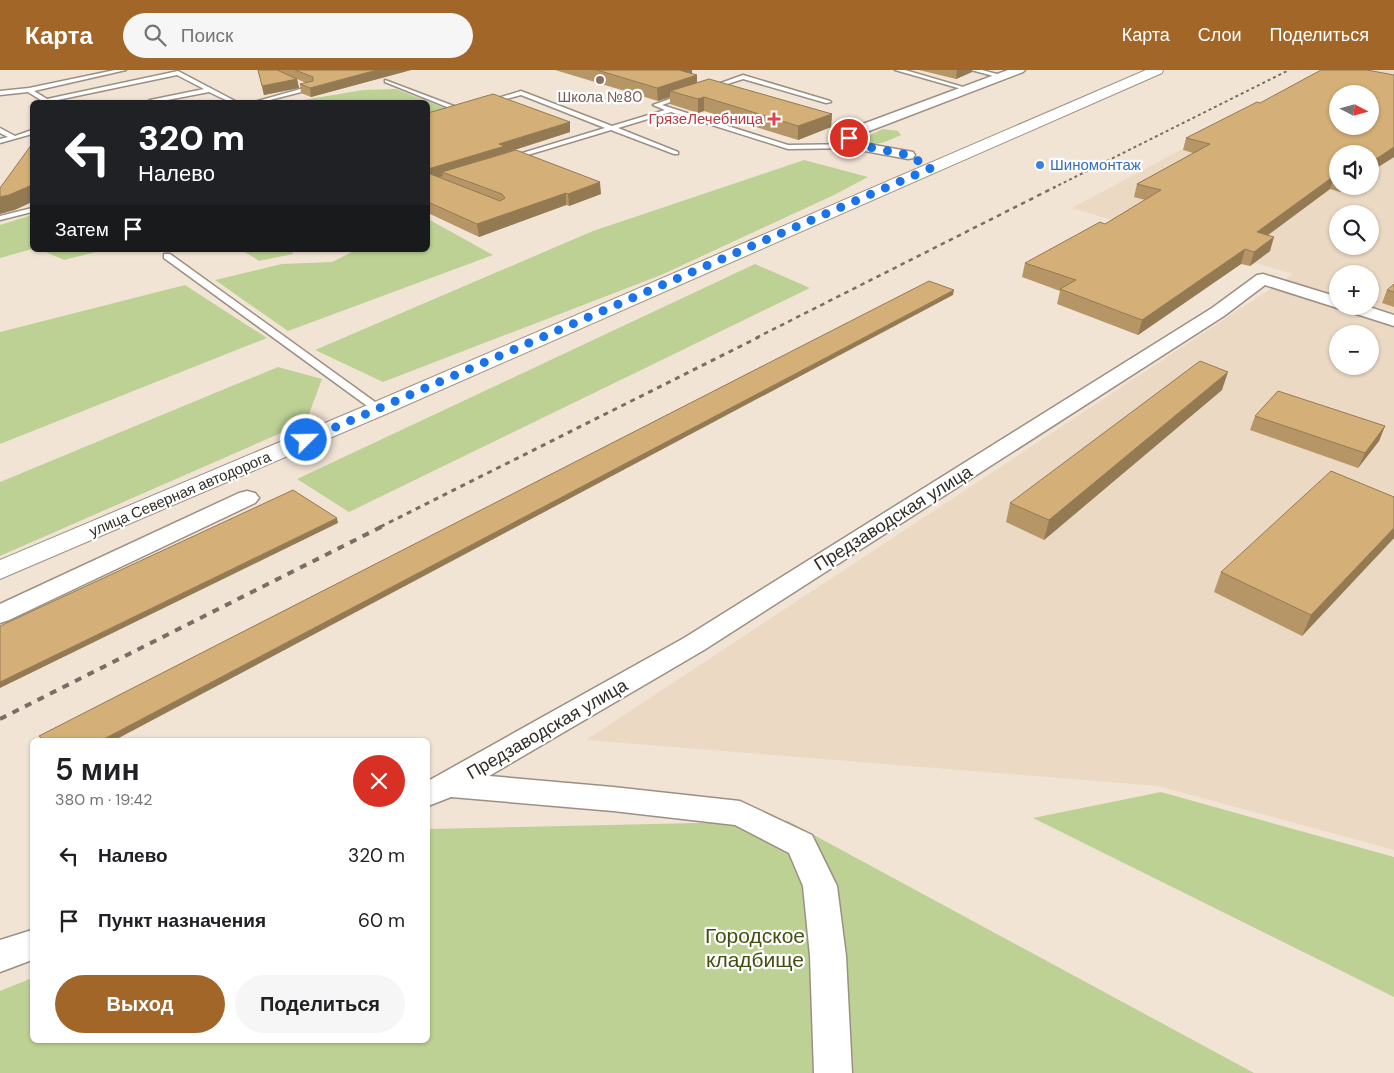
<!DOCTYPE html>
<html lang="ru">
<head>
<meta charset="utf-8">
<style>
  body { margin:0; font-family:"DM Sans",sans-serif; background:#f6f6f6; color:#202124; height:100vh; display:flex; flex-direction:column; font-size:19px; white-space:nowrap }
  * { box-sizing:border-box; margin:0 }
  p { font-size:16px; color:#757577 }
  .icon { flex:none; width:28px; height:28px; fill:none; stroke:currentColor; stroke-width:2; stroke-linecap:round; stroke-linejoin:round }
  .map { position:relative; flex:1; overflow:hidden }
  .sheet { position:absolute; left:30px; top:668px; width:400px; height:305px; display:flex; flex-direction:column; background:#fff; border-radius:8px; box-shadow:0 1px 4px #0004 }
  .sheet>* { flex:none }
  .guide { position:absolute; left:30px; top:30px; width:400px; height:152px; border-radius:8px; box-shadow:0 1px 4px #0004; background:#202124; color:#fff; overflow:hidden }
  .needle { width:32px; rotate:96deg }
  .tools { position:absolute; left:1329px; top:15px; display:grid; gap:10px }
  .tools a { display:grid; place-items:center; width:50px; height:50px; border-radius:50%; background:#fff; box-shadow:0 1px 4px #0004; font-size:25px }
  .pin { position:absolute; display:grid; place-items:center; width:42px; height:42px; color:#fff; margin:-21px; border:2px solid #fff; border-radius:50%; box-shadow:0 1px 5px #0007 }
  .me { position:absolute; width:55px; margin:-28px; rotate:67deg; stroke-linejoin:round; filter:drop-shadow(0 0 4px #0008) }
  .turn { display:flex; align-items:center; gap:18px; height:105px; padding:0 25px; font-size:22px }
  .turn .icon { width:65px; height:65px; stroke-width:2.5 }
  .turn b { display:block; font-size:35px; line-height:42px }
  .then { display:flex; align-items:center; height:48px; padding:0 25px; background:#0003; gap:10px; font-size:19px }
  .round { display:grid; place-items:center; flex:none; width:52px; height:52px; border-radius:26px; background:#f6f6f6 }
  .summary { display:flex; align-items:center; justify-content:space-between; height:85px; padding:0 25px }
  h1 { font-size:30px; font-weight:600; line-height:38px }
  .button { display:flex; gap:10px; margin-top:auto; padding:10px 25px }
  .button a { flex:1; height:58px; border-radius:30px; background:#a26628; color:#fff; font-size:20px; font-weight:600; line-height:58px; text-align:center }
  .button a+a { background:#f6f6f6; color:#202124 }
  ul { padding:0; list-style:none }
  li { display:flex; align-items:center; gap:15px; height:65px; padding:0 25px }
  li div { flex:1 }
  li b { display:block; font-size:19px }
  li em { font-style:normal }
  header { display:flex; align-items:center; gap:30px; box-sizing:border-box; height:70px; padding:0 25px; background:#a26628; color:#fff }
  header strong { font-size:24px }
  nav { display:flex; gap:28px; margin-inline-start:auto; font-size:18px }
  .search { width:350px; height:45px; background:#f6f6f6; display:flex; align-items:center; gap:12px; box-sizing:border-box; padding:0 18px; border-radius:28px; color:#757577; font-size:19px }
  .map>svg:first-child { display:block }
  .built { fill:#ecd9c4; fill-rule:evenodd }
  .green { fill:#bdd195 }
  .lines { fill:none; stroke-linecap:round; stroke-linejoin:round }
  .service-casing { stroke:#9c8f82; stroke-width:3 }
  .minor-casing { stroke:#9c8f82; stroke-width:3 }
  .secondary-casing { stroke:#9c8f82; stroke-width:2 }
  .service { fill:#fff; fill-rule:evenodd }
  .minor { fill:#fff; fill-rule:evenodd }
  .secondary { fill:#fff; fill-rule:evenodd }
  .rail-far3 { stroke:#776f65; stroke-width:2; stroke-dasharray:3 3; stroke-linecap:butt }
  .rail-far2 { stroke:#776f65; stroke-width:2.5; stroke-dasharray:4.5 4.5; stroke-linecap:butt }
  .rail-far1 { stroke:#776f65; stroke-width:3; stroke-dasharray:5 5; stroke-linecap:butt }
  .rail { stroke:#776f65; stroke-width:4; stroke-dasharray:7 7; stroke-linecap:butt }
  .wall { fill:#b69666 }
  .shaded-wall { fill:#947a53 }
  .building { fill:#d4af77; stroke:#947a53; fill-rule:evenodd }
  .route { stroke:#1a73e8; stroke-width:9; stroke-dasharray:0 16.2 }
  .education-dot { fill:#8d6e63; stroke:#fff; stroke-width:2 }
  .health-dot { fill:#e0444e; stroke:#fff; stroke-width:2 }
  .shop-dot { fill:#3f7fe0; stroke:#fff; stroke-width:2 }
  .labels { text-anchor:middle; dominant-baseline:central; stroke-width:4.5; stroke-linejoin:round; paint-order:stroke }
  .far-education-label { font-size:15px; fill:#785e54; stroke:#fff }
  .far-health-label { font-size:15px; fill:#be3a42; stroke:#fff; text-anchor:end }
  .far-shop-label { font-size:15px; fill:#366cbe; stroke:#fff; text-anchor:start }
  .far-street-label { font-size:15px; fill:#312c26; stroke:#fff }
  .street-label { font-size:18px; fill:#312c26; stroke:#fff }
  .near-park-label { font-size:21px; fill:#41510d; stroke:#fff }
</style>
</head>
<body>
<header>
<strong>Карта</strong>
<div class="search"><svg class="icon" aria-label="search" viewBox="0 0 24 24"><circle cx="10" cy="10" r="6"/><path d="M15 15l6 6"/></svg>Поиск</div>
<nav><a>Карта</a><a>Слои</a><a>Поделиться</a></nav>
</header>
<div class="map">
<svg width="1394" height="1003" viewBox="0 0 1394 1003">
  <rect width="100%" height="100%" fill="#f2e4d5"/>
  <path class="built" d="M1330,0h64v780l-236,-64 -572,-46 707,-466 -221,-66zM1338,24h32v32h-32zM1338,84h32v32h-32zM1338,144h32v32h-32zM1338,204h32v32h-32zM1338,264h32v32h-32z"/>
  <g class="green">
    <path d="M396,19l56,22 -24,8v-17h-137l72,-12z"/>
    <path d="M883,59l15,2 3,4c-12,5 -29,15 -41,5z"/>
    <path d="M804,90l64,17 -34,18 -173,80 -278,107 -68,-32 278,-119z"/>
    <path d="M32,145v34l-32,9v-33z"/>
    <path d="M428,149l65,36 -205,76 -73,-51 67,-16 50,-2 20,-10 -3,-2h79z"/>
    <path d="M41,180h63l-40,10z"/>
    <path d="M242,180h50l1,4 -34,7z"/>
    <path d="M755,194l55,24 -461,224 -52,-33z"/>
    <path d="M185,215l82,53 -267,106v-112z"/>
    <path d="M278,297l44,12 -16,43 -306,134v-74z"/>
    <path d="M1161,722l233,65v140l-361,-179z"/>
    <path d="M788,751l466,252h-1254v-82l32,-13v62h396v-211z"/>
  </g>
  <g class="lines">
    <defs>
      <g id="service">
        <path d="M115,0h11l-92,21 13,8 131,-28 59,31h-7l-21,-10 -52,10h-10l3,-2 54,-11 -27,-14 -129,27h-4l-16,-10 -28,3v-4l29,-3z"/>
        <path d="M895,0h10l65,19 -5,1z"/>
        <path d="M971,0h11l22,6 -3,2z"/>
        <path d="M743,5l87,26 1,1 -5,1 -83,-24 -31,10 -5,-1z"/>
        <path d="M385,10l74,28 7,-2 3,2 -12,3 -72,-29z"/>
        <path d="M311,16l2,3 -51,13h-8z"/>
        <path d="M521,21l91,35 53,-16 -12,-5 33,-12 2,3 -26,9 126,40 71,-1 3,2 -3,2 -71,1 -117,-37 -53,16 60,24v2h-4l-63,-24 -100,30 -2,-1v-2l96,-29 -84,-33 -33,9 -3,-2z"/>
        <path d="M0,58l15,8 17,-6v4l-32,9v-4l8,-2 -8,-4z"/>
        <path d="M32,138v4l-32,8v-4z"/>
        <path d="M164,184h6l212,153 1,2 -1,2h-8l-210,-153z"/>
      </g>
      <g id="minor">
        <path d="M1008,0h17l-2,2 -167,64v3l7,4 50,9 2,3 -2,3 -5,1 -54,-10 -11,-8 -1,-7 2,-3z"/>
        <path d="M1263,204l75,23v9h28l28,9v11l-129,-41 -41,31 -520,334 -215,126 124,11 127,14 72,34 25,51 9,70 6,117h-38l-4,-117 -7,-70 -14,-33 -54,-28 -122,-14 -162,-14 -23,9v-25l256,-143 528,-330 45,-33z"/>
        <path d="M247,421l8,2 4,5 -4,5 -246,117 -9,3v-19l239,-111z"/>
        <path d="M32,860v30l-32,12v-32z"/>
      </g>
      <path id="secondary" d="M1146,0h17l-1,3 -776,341 -386,165v-19l370,-156z"/>
    </defs>
    <use href="#service" class="service-casing"/>
    <use href="#minor" class="minor-casing"/>
    <use href="#secondary" class="secondary-casing"/>
    <use href="#service" class="service"/>
    <use href="#minor" class="minor"/>
    <use href="#secondary" class="secondary"/>
    <path class="rail-far3" d="M1053,118l236,-118"/>
    <path class="rail-far2" d="M756,268l299,-151"/>
    <path class="rail-far1" d="M380,457l379,-190"/>
    <path class="rail" d="M0,649l383,-193"/>
  </g>
  <g class="wall">
    <path d="M258,0h153l-100,27 -10,-4 -1,-9 6,-1 -9,-4 2,9 -35,7z"/>
    <path d="M555,0h137v4l5,9 135,31 -1,13 -33,13 -94,-29 -6,2 -28,-9v-7l-12,4z"/>
    <path d="M919,0h53v2l-16,7z"/>
    <path d="M1394,5v82l-24,15 -32,-18v32h11l-9,6 -10,-3 -62,46 2,16 -20,15 -9,-2 -103,71 -81,-31 3,-13 -38,-14 3,-14 80,-39 40,-24 -11,-3 3,-13 56,-31 -10,-3 3,-12 74,-35z"/>
    <path d="M428,43l142,19 -65,21 96,41 -32,12 -3,-1 -87,32 -51,-24z"/>
    <path d="M1394,214v23l-12,-4 5,-13z"/>
    <path d="M1222,320l-178,150 -38,-18 4,-19z"/>
    <path d="M1255,346l130,10 -6,15 -21,27 -108,-38z"/>
    <path d="M1394,427v41l-92,98 -88,-44 7,-20z"/>
  </g>
  <g class="shaded-wall">
    <path d="M377,0h34l-100,27 -1,-9z"/>
    <path d="M673,0h19v5z"/>
    <path d="M957,0h15v2l-16,7z"/>
    <path d="M697,5v13l-27,3v6l-12,4 -1,-13z"/>
    <path d="M297,9l2,9 -35,7 -2,-9z"/>
    <path d="M704,27v14l-6,2v-14z"/>
    <path d="M832,44l-1,13 -33,13v-14z"/>
    <path d="M570,52v10l-65,21 1,4 -64,15 1,4 -15,5v-12l71,-25z"/>
    <path d="M1394,77v10l-24,15v-9z"/>
    <path d="M1334,106l-4,13 -77,57 4,-14z"/>
    <path d="M600,112l1,12 -32,12 -1,-12z"/>
    <path d="M32,115v17l-17,8 -15,4v-17z"/>
    <path d="M1342,116h7l-9,6z"/>
    <path d="M566,123v12l-87,32 -2,-13z"/>
    <path d="M1274,167l-4,14 -20,15 4,-14z"/>
    <path d="M1245,179l-4,15 -103,71 4,-15z"/>
    <path d="M954,220l-1,5 -838,445h-13z"/>
    <path d="M1228,302l-6,18 -178,150 5,-20z"/>
    <path d="M1385,356l-6,15 -21,27 7,-15z"/>
    <path d="M337,448l1,5 -338,165v-6z"/>
    <path d="M1394,458v10l-92,98 9,-21z"/>
  </g>
  <g class="building">
    <path d="M258,0h19l20,9 -35,7z"/>
    <path d="M295,0h82l-67,18 -10,-4 13,-3v-4z"/>
    <path d="M597,0h82l18,5 -40,13z"/>
    <path d="M1321,0h46l27,5v72l-24,16v-9h-32v23l-4,-1 -77,56 17,5 -20,15 -9,-3 -103,71 -82,-31 16,-9 -51,-17 75,-41 5,2 56,-34 -24,-6 73,-40 -24,-6 71,-36 3,1zM1338,24h32v32h-32z"/>
    <path d="M709,9l123,35 -34,12 -94,-29 -6,2 -28,-8z"/>
    <path d="M493,24l77,28 -71,22 6,2 -77,23v-56z"/>
    <path d="M32,74v41l-23,10 -9,2v-9z"/>
    <path d="M516,80l84,32 -32,12 -2,-1 -89,31 -49,-22v-29l72,28 5,-3 -3,-4 -60,-22z"/>
    <path d="M929,211l25,9 -852,450h-59l-4,-4z"/>
    <path d="M1394,214v8l-7,-2z"/>
    <path d="M1200,291l28,11 -179,148 -39,-17z"/>
    <path d="M1278,321l107,35 -20,27 -110,-37z"/>
    <path d="M1331,401l63,26v31l-83,87 -90,-43z"/>
    <path d="M293,420l44,28 -337,164v-56z"/>
  </g>
  <g class="lines">
    <path class="route" d="M306,370l625,-272 -23,-13 -54,-11 -5,-6"/>
  </g>
  <circle class="education-dot" cx="600" cy="10" r="5"/>
  <path class="health-dot" d="M771.5 41.5h5v5h5v5h-5v5h-5v-5h-5v-5h5z"/>
  <circle class="shop-dot" cx="1040" cy="95" r="5"/>
  <g class="labels">
    <g class="far-education-label">
      <text x="600" y="27">Школа №80</text>
    </g>
    <g class="far-health-label">
      <text x="763" y="49">ГрязеЛечебница</text>
    </g>
    <g class="far-shop-label">
      <text x="1050" y="95">Шиномонтаж</text>
    </g>
    <g class="far-street-label">
      <text transform="translate(180 424) rotate(-23)">улица Северная автодорога</text>
    </g>
    <g class="street-label">
      <text transform="translate(893 448) rotate(-32)">Предзаводская улица</text>
      <text transform="translate(547 659) rotate(-30)">Предзаводская улица</text>
    </g>
    <g class="near-park-label">
      <text x="755" y="866">Городское<tspan x="755" dy="24">кладбище</tspan></text>
    </g>
  </g>
</svg>
<div class="tools">
<a><svg class="needle" viewBox="-14 -14 28 28"><path d="M0-13l5 13h-10z" fill="#e53935"/><path d="M0 13l5-13h-10z" fill="#757577"/></svg></a>
<a><svg class="icon" aria-label="sound" viewBox="0 0 24 24"><path d="M4 9h4l5-4v14l-5-4H4zM17 9q2 3 0 6"/></svg></a>
<a><svg class="icon" aria-label="search" viewBox="0 0 24 24"><circle cx="10" cy="10" r="6"/><path d="M15 15l6 6"/></svg></a>
<a>+</a>
<a>−</a>
</div>
<div class="pin" style="left:849px;top:68px;background:#d93025"><svg class="icon" aria-label="arrive" viewBox="0 0 24 24"><path d="M6 21V4h12l-3 4 3 4H6"/></svg></div>
<svg class="me" style="left:306px;top:370px" viewBox="-20 -20 40 40"><circle r="17" fill="#1a73e8" stroke="#fff" stroke-width="3"/><path d="M0-11L8 9 0 5-8 9z" fill="#fff"/></svg>
<div class="guide">
<div class="turn"><svg class="icon" aria-label="left" viewBox="0 0 24 24"><path d="M17 20v-9H6M10 6l-5 5 5 5"/></svg><div><b>320 m</b>Налево</div></div>
<div class="then">Затем<svg class="icon" aria-label="arrive" viewBox="0 0 24 24"><path d="M6 21V4h12l-3 4 3 4H6"/></svg></div>
</div>
<section class="sheet">
<div class="summary"><div><h1>5 мин</h1><p>380 m · 19:42</p></div><a class="round" style="background:#d93025;color:#fff"><svg class="icon" aria-label="close" viewBox="0 0 24 24"><path d="M6 6l12 12M18 6L6 18"/></svg></a></div>
<ul>
<li><svg class="icon" aria-label="left" viewBox="0 0 24 24"><path d="M17 20v-9H6M10 6l-5 5 5 5"/></svg><div><b>Налево</b></div><em>320 m</em></li>
<li><svg class="icon" aria-label="arrive" viewBox="0 0 24 24"><path d="M6 21V4h12l-3 4 3 4H6"/></svg><div><b>Пункт назначения</b></div><em>60 m</em></li>
</ul>
<div class="button"><a>Выход</a><a>Поделиться</a></div>
</section>
</div>
</body>
</html>
